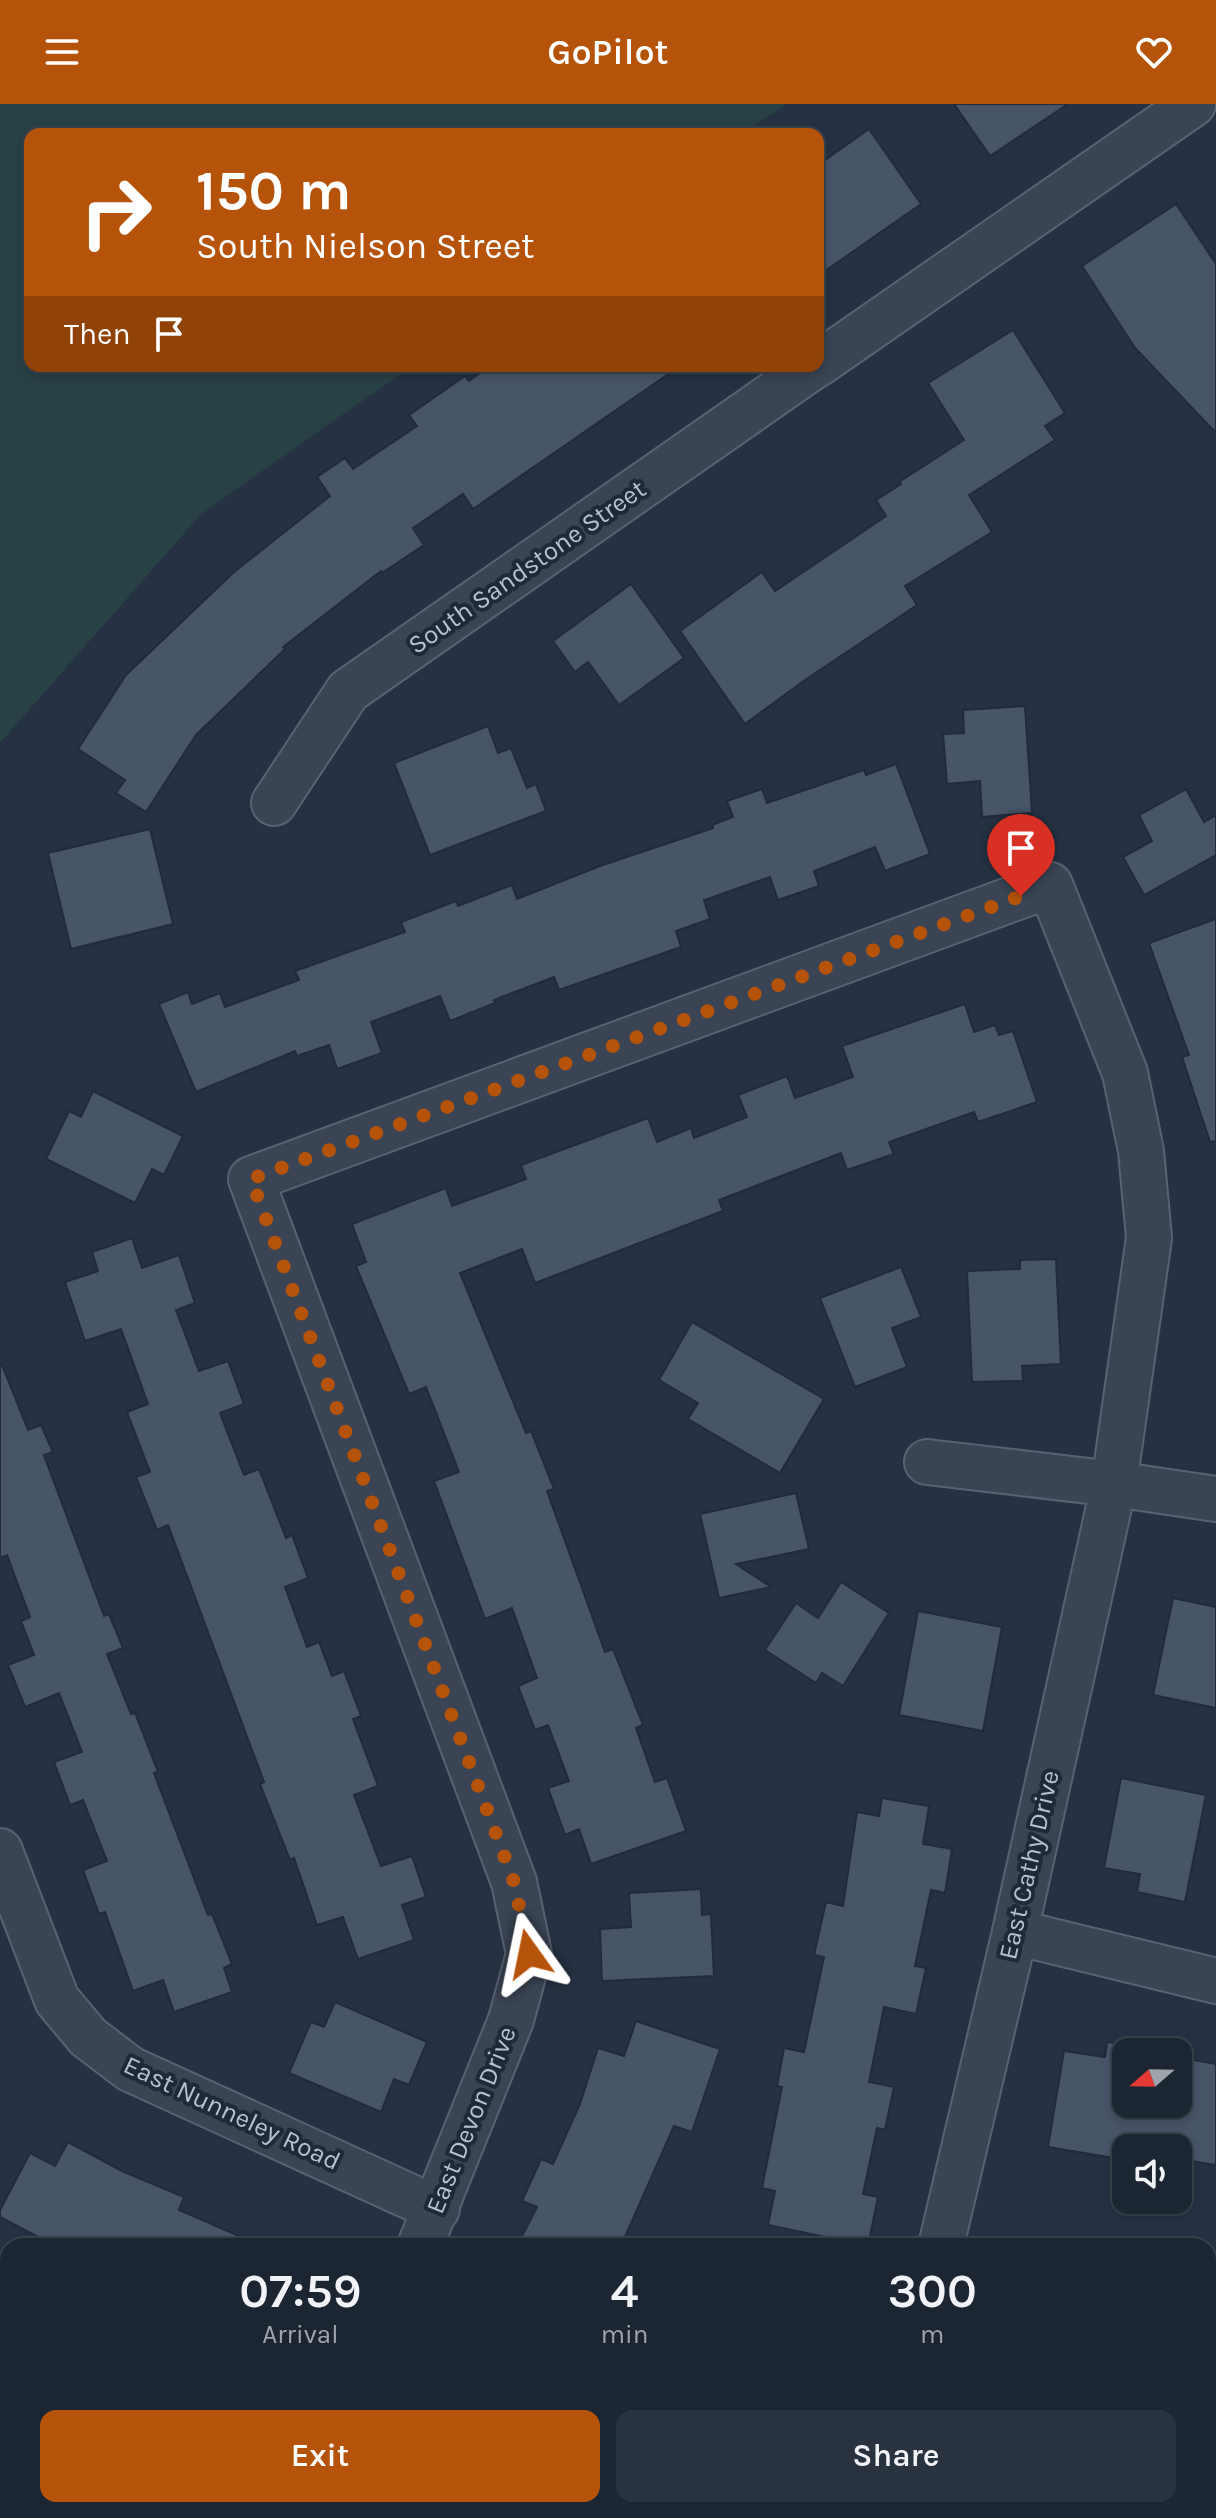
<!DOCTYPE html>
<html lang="en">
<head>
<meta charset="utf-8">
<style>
  body { margin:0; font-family:Karla,sans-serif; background:#29323f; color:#f1f3f6; height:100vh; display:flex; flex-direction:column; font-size:30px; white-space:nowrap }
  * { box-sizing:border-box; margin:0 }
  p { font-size:26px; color:#a0a5ac }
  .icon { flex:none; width:44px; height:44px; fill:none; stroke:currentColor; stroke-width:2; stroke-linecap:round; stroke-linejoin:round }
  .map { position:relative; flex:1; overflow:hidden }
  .panel { position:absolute; left:0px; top:2134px; width:1216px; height:280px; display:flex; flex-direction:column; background:#1c2633; border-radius:24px 24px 0 0; box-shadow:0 4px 12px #0003,0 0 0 2px #3a434e }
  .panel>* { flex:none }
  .banner { position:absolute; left:24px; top:24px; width:800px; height:244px; border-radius:16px; box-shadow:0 4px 12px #0003,0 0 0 2px #3a434e; background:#b45309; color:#fff; overflow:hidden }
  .needle { width:52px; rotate:250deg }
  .fabs { position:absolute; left:1112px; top:1934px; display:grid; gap:16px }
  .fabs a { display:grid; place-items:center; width:80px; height:80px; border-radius:16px; background:#1c2633; box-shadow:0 4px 12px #0003,0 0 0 2px #3a434e; font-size:40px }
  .pin { position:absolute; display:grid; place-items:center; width:68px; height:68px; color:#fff; margin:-82px -34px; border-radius:50% 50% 50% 0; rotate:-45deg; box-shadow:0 0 8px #0007 }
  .pin .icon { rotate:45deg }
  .me { position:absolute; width:88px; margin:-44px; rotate:348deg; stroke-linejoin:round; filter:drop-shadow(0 0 6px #0008) }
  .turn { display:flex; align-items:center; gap:28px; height:168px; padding:0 40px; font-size:36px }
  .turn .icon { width:104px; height:104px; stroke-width:2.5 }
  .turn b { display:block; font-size:56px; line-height:68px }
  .then { display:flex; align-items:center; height:76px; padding:0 40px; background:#0003; gap:16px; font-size:30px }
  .eta { display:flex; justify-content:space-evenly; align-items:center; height:136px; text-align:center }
  .eta b { font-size:48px; font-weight:600; line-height:56px }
  .primary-button { display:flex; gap:16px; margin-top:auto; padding:16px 40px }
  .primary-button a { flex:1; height:92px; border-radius:16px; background:#b45309; color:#fff; font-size:32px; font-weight:600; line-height:92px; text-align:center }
  .primary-button a+a { background:#29323f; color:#f1f3f6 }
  header { display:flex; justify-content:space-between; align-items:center; height:104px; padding:0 40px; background:#b45309; color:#fff; font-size:36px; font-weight:600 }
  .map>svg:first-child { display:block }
  .green { fill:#284145 }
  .building { fill:#485468; stroke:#212b3b; stroke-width:2 }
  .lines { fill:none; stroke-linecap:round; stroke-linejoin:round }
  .street-casing { stroke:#596271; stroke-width:48 }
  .street { stroke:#3a4454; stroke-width:44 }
  .route { stroke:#b45309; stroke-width:14; stroke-dasharray:0 25.2 }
  .labels { text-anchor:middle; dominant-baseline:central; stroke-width:8; stroke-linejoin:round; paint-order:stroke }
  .street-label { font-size:26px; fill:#b8c0cd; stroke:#1f2939 }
</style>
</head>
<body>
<header><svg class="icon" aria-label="menu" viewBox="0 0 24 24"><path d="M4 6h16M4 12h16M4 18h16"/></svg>GoPilot<svg class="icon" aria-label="heart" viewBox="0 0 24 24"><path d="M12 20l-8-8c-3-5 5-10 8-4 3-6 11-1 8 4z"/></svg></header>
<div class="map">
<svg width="1216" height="2414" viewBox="0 0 1216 2414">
  <rect width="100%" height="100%" fill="#263244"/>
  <path class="green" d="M0,0h786l-43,30h-713v232h382l-211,148 -201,229z"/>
  <g class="building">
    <path d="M954,0h114l-78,52z"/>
    <path d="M869,25l52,75 -103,72v-111z"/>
    <path d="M1176,100l40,60v169l-81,-85 -53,-82z"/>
    <path d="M1013,226l52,83 -20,13 10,14 -86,55 23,37 -87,54 12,19 -112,75 -60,44 -65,-93 82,-59 13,19 111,-75 -10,-16 25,-16 -2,-2 65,-42 -36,-57z"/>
    <path d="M490,262h190l-207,143 -10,-15 -50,34 11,17 -42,28 -1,-2 -98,76 2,2 -89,86 -50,77 -30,-19 9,-13 -47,-31 48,-74 108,-103 96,-76 -13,-19 28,-19 8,11 64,-43 -8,-11 56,-39 4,5z"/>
    <path d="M631,480l53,74 -65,47 -31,-43 -13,10 -22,-31z"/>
    <path d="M1025,602l7,107 -50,4 -2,-36 -33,3 -4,-50 21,-1 -1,-23z"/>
    <path d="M488,622l10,27 13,-5 16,40 9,-4 10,27 -116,44 -36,-92z"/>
    <path d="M896,660l34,90 -45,17 -10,-24 -61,24 5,15 -41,14 -8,-23 -66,23 6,19 -34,12 5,16 -122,43 -5,-13 -60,23 1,3 -45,18 -10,-25 -69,26 11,31 -45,16 -8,-24 -32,11 -2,-5 -99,41 -37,-88 29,-12 4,12 28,-11 5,14 74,-27 -4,-9 110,-39 -4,-10 55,-21 2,5 54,-21 5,14 83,-33 113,-38 -1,-3 21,-8 -6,-16 35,-12 5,14 97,-33 2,5z"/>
    <path d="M1186,685l18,33 12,-7v40l-72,40 -21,-38 29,-16 -13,-26z"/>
    <path d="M150,725l23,95 -102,25 -23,-96z"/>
    <path d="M1216,815v222l-6,1 -28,-85 7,-2 -40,-112z"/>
    <path d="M965,900l9,28 21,-7 4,10 14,-4 24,71 -59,20 -4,-10 -85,30 5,12 -47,16 -6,-17 -122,47 4,11 -188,72 -13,-34 -62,24 66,160 5,-2 23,58 -7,2 58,161 8,-3 30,76 -7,3 19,54 12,-4 19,53 -95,33 -12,-35 -14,6 -17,-47 21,-7 -21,-56 -13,5 -17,-44 19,-8 -25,-70 -27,11 -51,-138 25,-9 -33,-85 -17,7 -53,-128 10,-4 -14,-38 94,-36 6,18 74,-27 -5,-14 127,-47 9,24 34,-14 3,10 53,-21 -9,-22 49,-19 8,22 58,-21 -11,-31z"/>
    <path d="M93,987l90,45 -19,39 -12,-6 -17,34 -89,-44 23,-48 12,6z"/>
    <path d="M132,1134l10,30 37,-13 16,48 -19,7 23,61 29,-10 16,43 -24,9 24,62 15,-6 27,69 6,-3 16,43 -23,9 22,60 12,-5 13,34 12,-5 17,45 -8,3 25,67 -24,9 27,71 31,-10 14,41 -24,8 12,35 -56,19 -15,-42 -26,8 -23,-67 -4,2 -30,-76 4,-2 -96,-257 -11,5 -21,-53 14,-5 -23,-60 21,-8 -27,-75 -36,12 -20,-59 33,-11 -6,-19z"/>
    <path d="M1056,1155l5,105 -39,2 1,15 -51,1 -5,-111 53,-2v-9z"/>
    <path d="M901,1163l20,50 -29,11 15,39 -52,20 -35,-89z"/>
    <path d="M692,1218l132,77 -44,74 -92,-54 10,-16 -39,-23z"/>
    <path d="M0,1261h2l26,65 13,-5 12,27 -9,3 60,161 5,-2 14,34 -16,6 24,60 4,-1 23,59 -4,1 54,142 4,-1 20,50 -8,4 8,24 -58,20 -11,-32 -30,11 -28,-79 -6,2 -16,-44 24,-9 -24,-61 -13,5 -16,-43 28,-10 -23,-59 -34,14 -17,-42 26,-10 -13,-34 9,-4 -23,-62 -7,3z"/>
    <path d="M796,1389l13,56 -73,15 35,23 -52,11 -19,-84z"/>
    <path d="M841,1478l48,31 -46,73 -21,-13 -6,10 -51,-33 31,-47 22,15z"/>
    <path d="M1173,1494l43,9v101l-63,-13z"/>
    <path d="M918,1507l84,16 -19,104 -84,-16z"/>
    <path d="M1121,1674l85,17 -21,107 -48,-10 3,-18 -36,-6z"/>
    <path d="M882,1694l47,8 -6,38 29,5 -7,44 -14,-3 -16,76 11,2 -10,46 -32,-7 -15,75 25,5 -9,43 -8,-2 -14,66 15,3 -10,49 -100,-21 7,-34 -13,-3 20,-101 -5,-1 7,-38 20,4 20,-95 -10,-2 12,-53 17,4 14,-94 22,4z"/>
    <path d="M701,1785l1,26 9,-1 3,62 -112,5 -2,-52 31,-2 -2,-34z"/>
    <path d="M335,1898l92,40 -18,43 -15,-6 -13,33 -92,-39 22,-51 13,5z"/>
    <path d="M636,1917l84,28 -28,83 -18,-6 -53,120h-104l20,-39 -15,-6 19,-42 12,5 27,-60 18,-56 26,8z"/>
    <path d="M1107,1938l46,7 -1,3h-26v52h52v-47l38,7v101l-38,-6v-11h-52v12l-78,-13 16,-96 41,6z"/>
    <path d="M68,2038l54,29 62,26 -5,13 83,36h-207l-55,-29v-7l30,-57 25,13z"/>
  </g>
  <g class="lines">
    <defs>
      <g id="street">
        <path d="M818,260l375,-260"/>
        <path d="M274,699l74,-112 466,-325"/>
        <path d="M927,1358l187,22 102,15"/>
        <path d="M0,1747l57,149 31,37 42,32 307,140"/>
        <path d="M1015,1828l201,49"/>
        <path d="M420,2142l91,-226 18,-66 -15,-72 -263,-703 799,-294 75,188 16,78 8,87 -35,246 -99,448 -74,314"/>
        <path d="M981,2406l2,8"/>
        <path d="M297,2414l4,-8"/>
      </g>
    </defs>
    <use href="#street" class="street-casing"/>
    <use href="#street" class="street"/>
  </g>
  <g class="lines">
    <path class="route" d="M529,1850l-15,-72 -263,-703 770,-283"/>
  </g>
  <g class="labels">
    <g class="street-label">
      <text transform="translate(527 463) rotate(-35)">South Sandstone Street</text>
      <text transform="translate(1029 1761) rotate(-77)">East Cathy Drive</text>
      <text transform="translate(232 2009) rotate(25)">East Nunneley Road</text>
      <text transform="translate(471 2016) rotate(-68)">East Devon Drive</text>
    </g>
  </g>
</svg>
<div class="fabs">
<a><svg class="needle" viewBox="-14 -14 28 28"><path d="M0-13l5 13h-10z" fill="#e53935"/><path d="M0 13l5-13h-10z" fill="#a0a5ac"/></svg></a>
<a><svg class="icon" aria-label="sound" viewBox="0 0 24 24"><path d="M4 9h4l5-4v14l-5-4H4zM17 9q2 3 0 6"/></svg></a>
</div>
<div class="pin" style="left:1021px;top:792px;background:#d93025"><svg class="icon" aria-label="arrive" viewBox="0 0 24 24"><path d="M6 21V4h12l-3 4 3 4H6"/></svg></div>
<svg class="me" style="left:529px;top:1850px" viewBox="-20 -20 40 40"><path d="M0-17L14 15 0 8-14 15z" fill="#b45309" stroke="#fff" stroke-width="4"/></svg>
<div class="banner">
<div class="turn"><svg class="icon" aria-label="right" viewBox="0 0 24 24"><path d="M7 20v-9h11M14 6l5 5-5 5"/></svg><div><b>150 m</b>South Nielson Street</div></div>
<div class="then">Then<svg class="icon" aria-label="arrive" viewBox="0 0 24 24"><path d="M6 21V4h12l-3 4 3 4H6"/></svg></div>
</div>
<section class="panel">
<div class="eta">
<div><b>07:59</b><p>Arrival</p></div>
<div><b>4</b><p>min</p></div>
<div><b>300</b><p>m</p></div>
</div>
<div class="primary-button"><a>Exit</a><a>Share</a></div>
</section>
</div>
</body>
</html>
